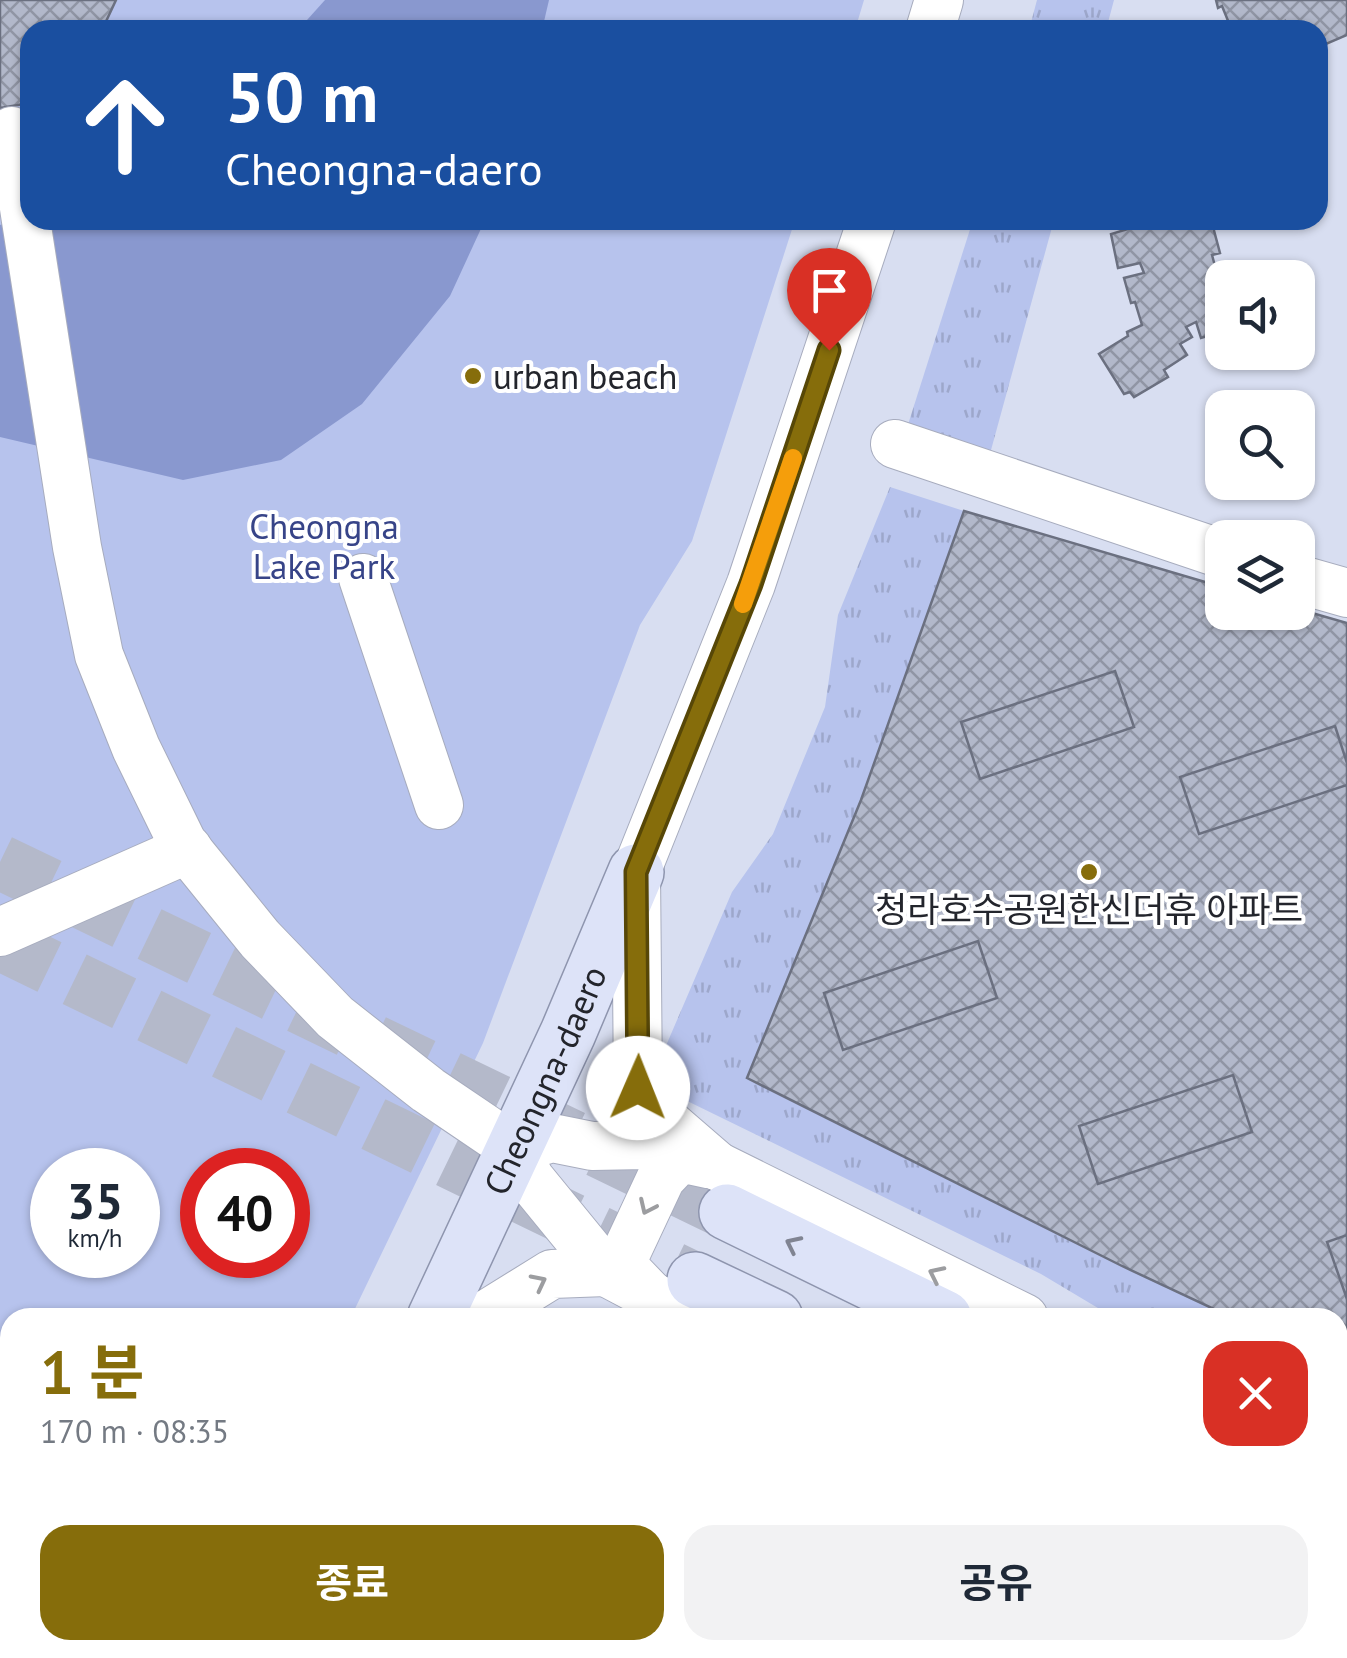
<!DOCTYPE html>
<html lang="ko">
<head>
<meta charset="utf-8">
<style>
  body { margin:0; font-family:"PT Sans","Noto Sans KR",sans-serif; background:#f2f2f3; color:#1f2937; height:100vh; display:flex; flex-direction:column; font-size:38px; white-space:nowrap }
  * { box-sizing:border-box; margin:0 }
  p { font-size:32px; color:#747a83 }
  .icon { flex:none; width:55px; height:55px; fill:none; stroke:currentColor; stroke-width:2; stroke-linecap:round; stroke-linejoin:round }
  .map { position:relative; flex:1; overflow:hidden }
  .sheet { position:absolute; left:0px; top:1308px; width:1348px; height:352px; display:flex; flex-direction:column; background:#fff; border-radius:30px 30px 0 0; box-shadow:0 2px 8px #0004 }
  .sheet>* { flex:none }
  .hud { position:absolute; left:20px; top:20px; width:1308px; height:210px; border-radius:30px; box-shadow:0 2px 8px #0004; background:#1a4fa0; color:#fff; overflow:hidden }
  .buttons { position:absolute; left:1205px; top:260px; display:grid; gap:20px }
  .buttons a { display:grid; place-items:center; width:110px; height:110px; border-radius:20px; background:#fff; box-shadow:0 2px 8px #0004; font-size:50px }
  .speed { position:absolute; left:30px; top:1148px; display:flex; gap:20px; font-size:50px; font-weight:700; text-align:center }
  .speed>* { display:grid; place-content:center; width:130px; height:130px; border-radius:50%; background:#fff; box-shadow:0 2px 8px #0004; line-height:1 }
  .speed small { font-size:25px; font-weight:400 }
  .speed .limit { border:15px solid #d22; background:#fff; color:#111 }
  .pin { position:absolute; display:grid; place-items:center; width:85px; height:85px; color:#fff; margin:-102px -42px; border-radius:50% 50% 50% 0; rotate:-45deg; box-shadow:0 0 10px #0007 }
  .pin .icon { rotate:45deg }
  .me { position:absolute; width:110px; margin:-55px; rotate:1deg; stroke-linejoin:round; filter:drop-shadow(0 0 8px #0008) }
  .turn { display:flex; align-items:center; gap:35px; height:210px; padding:0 40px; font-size:45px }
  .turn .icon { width:130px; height:130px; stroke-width:2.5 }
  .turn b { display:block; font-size:70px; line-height:85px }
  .round { display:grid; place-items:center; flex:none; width:105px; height:105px; border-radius:30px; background:#f2f2f3 }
  .summary { display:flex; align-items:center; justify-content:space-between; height:170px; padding:0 40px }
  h1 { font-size:60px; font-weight:700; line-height:75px; color:#866d0b }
  .action { display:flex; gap:20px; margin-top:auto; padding:20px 40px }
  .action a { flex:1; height:115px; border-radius:30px; background:#866d0b; color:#fff; font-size:40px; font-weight:700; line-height:115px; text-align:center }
  .action a+a { background:#f2f2f3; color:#1f2937 }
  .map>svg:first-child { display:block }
  .grass { fill:url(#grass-tufts) }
  .park { fill:#b7c3ed; fill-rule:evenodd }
  .water { fill:#8998cf }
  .building { fill:url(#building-cross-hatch); stroke:#6b7080; stroke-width:2.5 }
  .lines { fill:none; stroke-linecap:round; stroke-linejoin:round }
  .major-tunnel { stroke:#b4b9ca; stroke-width:55; stroke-dasharray:55 28; stroke-linecap:butt }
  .minor-casing { stroke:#a7acbe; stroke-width:50 }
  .major-casing { stroke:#8e95ae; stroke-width:58 }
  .minor { stroke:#fff; stroke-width:48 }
  .major { stroke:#dde3f8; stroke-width:55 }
  .oneway { stroke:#9c9da0 }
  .oneway2 { stroke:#808492 }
  .route-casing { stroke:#574707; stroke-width:25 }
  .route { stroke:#866d0b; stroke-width:18 }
  .slow { stroke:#f59e0b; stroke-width:18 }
  .poi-dot { fill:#866d0b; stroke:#fff; stroke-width:4 }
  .labels { text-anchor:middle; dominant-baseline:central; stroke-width:8; stroke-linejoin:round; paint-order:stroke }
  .poi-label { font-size:35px; fill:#23252c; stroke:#fff; text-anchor:start }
  .park-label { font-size:35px; fill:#374488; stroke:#fff }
  .street-label { font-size:35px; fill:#23252c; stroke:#fff }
</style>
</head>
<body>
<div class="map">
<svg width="1347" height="1658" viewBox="0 0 1347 1658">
  <defs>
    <pattern id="grass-tufts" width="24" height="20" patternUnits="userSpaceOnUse" patternTransform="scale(2.5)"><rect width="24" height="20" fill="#b7c3ed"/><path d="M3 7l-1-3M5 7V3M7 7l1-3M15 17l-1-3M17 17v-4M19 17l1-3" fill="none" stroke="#9da7cb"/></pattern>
    <pattern id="building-cross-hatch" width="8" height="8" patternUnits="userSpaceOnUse" patternTransform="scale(2.5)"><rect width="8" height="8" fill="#b2b8ca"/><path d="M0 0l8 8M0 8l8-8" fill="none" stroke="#9095a4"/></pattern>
  </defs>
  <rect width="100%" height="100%" fill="#d8def1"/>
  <g class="grass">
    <path d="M1037,0h77l-8,30h-77z"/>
    <path d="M973,220h81l-66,241 -83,-27z"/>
    <path d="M890,487l74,24 -103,289 -114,278 375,188 111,51h-120l-72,-43 -362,-177 -17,-42 70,-163 41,-58 52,-127 13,-92z"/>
    <path d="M1338,1366l9,4v64l-9,-4z"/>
  </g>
  <path class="park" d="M0,0h864l-9,30h-825v190h765l-103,321 -52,84 -157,418 -132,274 -341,1v332h170l-4,8h-176zM52,1170h86v85h-86zM202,1170h86v85h-86z"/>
  <g class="water">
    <path d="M325,0h224l-7,30h-244z"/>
    <path d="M30,213v7h455l-35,76 -88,108 -81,56 -98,20 -183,-43v-212z"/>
  </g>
  <g class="building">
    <path d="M0,0h116l-14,30h-72v73l-30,5z"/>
    <path d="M1216,0h131v35l-21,9 -3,-5 -5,2v-11h-29l-4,-9 -10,5 3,4h-50l3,-2 -9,-22 -4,2z"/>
    <path d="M1136,220h79l-3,3 8,30 -8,2 10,37v55l-4,1 -4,-14 -13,4 -5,-16 -10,5 6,10 -12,7 7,11 -23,15 4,7 -34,20 -4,-5 -6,2 -25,-40 29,-18 -1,-4 15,-7 -7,-23 -4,1 -7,-25 20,-5 -4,-10 -22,5 -7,-34 27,-8z"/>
    <path d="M964,511l258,76v25h76v-3l49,14v747l-9,-4v-48h-105l-111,-52 -375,-188 114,-278z"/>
    <path d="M1115,671l19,56 -154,52 -19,-57z"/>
    <path d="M1335,726l12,37v22l-148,49 -19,-57z"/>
    <path d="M978,941l19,57 -154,52 -19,-57z"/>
    <path d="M1233,1075l19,57 -154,52 -19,-58z"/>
    <path d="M1347,1235v64l-20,-57z"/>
  </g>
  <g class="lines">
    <g class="major-tunnel">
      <path d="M0,862l727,350"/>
      <path d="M0,943l695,337"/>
    </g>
    <defs>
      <g id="minor">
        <path d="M930,30l9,-30"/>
        <path d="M12,131l65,416 22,108 37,93 47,96 77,95 75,78 93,73 87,59 15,30 76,93 87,46"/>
        <path d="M895,444l327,110"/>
        <path d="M363,578l76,227"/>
        <path d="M1298,579l49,14"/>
        <path d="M0,932l188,-83"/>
        <path d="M515,1149l37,-11 40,8 53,-1 72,21 307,152"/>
        <path d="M717,1166l-59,-51 -20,-28 -2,-215 115,-288 121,-364"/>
        <path d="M654,1299l-26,-27 -4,-15 37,-79 19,-20 28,6"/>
        <path d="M481,1318l71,-44 54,-2"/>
        <path d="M1338,1465l9,4"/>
        <path d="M1338,1623l9,5"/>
      </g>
      <g id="major">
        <path d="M727,1212l217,106"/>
        <path d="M695,1280l80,38"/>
        <path id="s1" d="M435,1318l133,-285 68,-161"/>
        <path d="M1338,1509l9,5"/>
        <path d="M1338,1587l9,5"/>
        <path d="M273,1658l3,-8"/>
      </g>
    </defs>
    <use href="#minor" class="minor-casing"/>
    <use href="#major" class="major-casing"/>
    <use href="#minor" class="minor"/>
    <use href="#major" class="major"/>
  </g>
  <defs><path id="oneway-chevron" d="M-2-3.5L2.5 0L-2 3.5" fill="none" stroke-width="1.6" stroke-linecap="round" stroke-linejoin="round" transform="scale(2.5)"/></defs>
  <g class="oneway">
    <use href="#oneway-chevron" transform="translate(647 1207) rotate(115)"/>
    <use href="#oneway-chevron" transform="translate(936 1274) rotate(-154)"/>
    <use href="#oneway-chevron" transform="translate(539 1282) rotate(-27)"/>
  </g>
  <use class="oneway2" href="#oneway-chevron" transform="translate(793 1244) rotate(-154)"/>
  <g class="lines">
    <defs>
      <path id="route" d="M638,1088l-2,-216 115,-288 78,-234"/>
    </defs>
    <use href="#route" class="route-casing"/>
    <use href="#route" class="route"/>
    <path class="slow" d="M743,604l50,-146"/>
  </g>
  <g class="poi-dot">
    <circle cx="473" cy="376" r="10"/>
    <circle cx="1089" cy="872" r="10"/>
  </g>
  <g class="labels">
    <g class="poi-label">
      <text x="493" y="376">urban beach</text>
      <text x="1089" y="909" text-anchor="middle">청라호수공원한신더휴 아파트</text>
    </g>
    <g class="park-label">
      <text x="324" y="526">Cheongna<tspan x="324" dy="40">Lake Park</tspan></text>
    </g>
    <g class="street-label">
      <text stroke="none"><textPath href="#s1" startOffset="262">Cheongna-daero</textPath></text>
    </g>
  </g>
</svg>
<div class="buttons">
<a><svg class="icon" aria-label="sound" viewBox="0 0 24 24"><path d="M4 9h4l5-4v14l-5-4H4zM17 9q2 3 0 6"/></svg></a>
<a><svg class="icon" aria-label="search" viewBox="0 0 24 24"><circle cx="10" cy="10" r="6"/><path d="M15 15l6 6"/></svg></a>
<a><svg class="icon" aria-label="layers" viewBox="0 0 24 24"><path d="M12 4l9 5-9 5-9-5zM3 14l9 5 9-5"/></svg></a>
</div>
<div class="speed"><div>35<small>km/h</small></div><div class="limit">40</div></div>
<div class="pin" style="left:829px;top:350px;background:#d93025"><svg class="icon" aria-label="arrive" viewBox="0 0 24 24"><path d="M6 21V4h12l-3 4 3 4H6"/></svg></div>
<svg class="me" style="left:638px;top:1088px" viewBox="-20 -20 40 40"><circle r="19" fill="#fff"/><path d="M0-13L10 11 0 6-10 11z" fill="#866d0b"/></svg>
<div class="hud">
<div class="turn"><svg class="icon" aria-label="ahead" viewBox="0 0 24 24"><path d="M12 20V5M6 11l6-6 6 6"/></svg><div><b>50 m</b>Cheongna-daero</div></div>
</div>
<section class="sheet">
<div class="summary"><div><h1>1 분</h1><p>170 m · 08:35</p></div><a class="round" style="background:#d93025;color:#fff"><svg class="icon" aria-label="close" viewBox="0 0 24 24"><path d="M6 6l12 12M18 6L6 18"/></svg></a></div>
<div class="action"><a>종료</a><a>공유</a></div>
</section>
</div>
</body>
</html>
